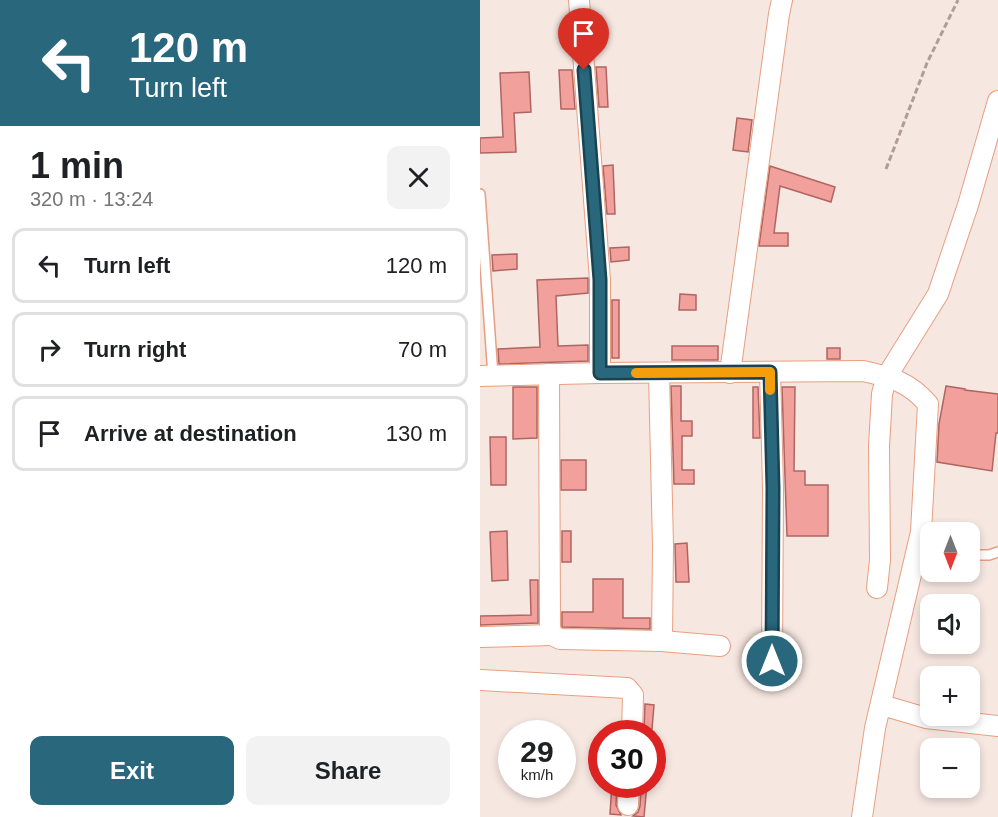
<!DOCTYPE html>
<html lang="en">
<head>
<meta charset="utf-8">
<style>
  body { margin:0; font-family:Helvetica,sans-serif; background:#f2f2f2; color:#202124; height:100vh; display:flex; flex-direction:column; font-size:22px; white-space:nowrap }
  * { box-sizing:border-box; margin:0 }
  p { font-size:20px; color:#757577 }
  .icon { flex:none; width:33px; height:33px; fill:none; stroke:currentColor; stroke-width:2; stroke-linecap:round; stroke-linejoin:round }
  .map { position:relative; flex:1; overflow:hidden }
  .side { display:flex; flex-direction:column; background:#fff; width:480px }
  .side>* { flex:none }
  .banner { background:#28677c; color:#fff; overflow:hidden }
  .needle { width:39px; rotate:180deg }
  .controls { position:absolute; left:440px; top:522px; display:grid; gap:12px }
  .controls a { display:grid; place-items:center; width:60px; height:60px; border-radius:12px; background:#fff; box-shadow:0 3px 9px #0003; font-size:30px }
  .speed { position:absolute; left:18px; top:720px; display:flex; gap:12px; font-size:30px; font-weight:700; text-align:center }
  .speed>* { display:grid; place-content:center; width:78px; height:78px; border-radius:50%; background:#fff; box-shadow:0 3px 9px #0003; line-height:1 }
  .speed small { font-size:15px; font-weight:400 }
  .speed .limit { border:9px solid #d22; background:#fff; color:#111 }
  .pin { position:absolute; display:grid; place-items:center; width:51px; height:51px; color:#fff; margin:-62px -26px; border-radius:50% 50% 50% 0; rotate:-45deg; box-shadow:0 0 6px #0007 }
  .pin .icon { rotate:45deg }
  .me { position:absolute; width:66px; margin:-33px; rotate:0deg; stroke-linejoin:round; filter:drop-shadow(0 0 4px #0008) }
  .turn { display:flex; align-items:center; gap:21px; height:126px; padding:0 30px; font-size:27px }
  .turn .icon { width:78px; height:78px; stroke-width:2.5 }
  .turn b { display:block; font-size:42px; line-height:51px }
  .round { display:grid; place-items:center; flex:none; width:63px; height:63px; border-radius:12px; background:#f2f2f2 }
  .head { display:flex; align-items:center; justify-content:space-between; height:102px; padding:0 30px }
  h1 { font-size:36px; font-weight:700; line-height:45px }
  .cta { display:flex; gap:12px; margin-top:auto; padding:12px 30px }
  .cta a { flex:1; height:69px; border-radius:12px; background:#28677c; color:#fff; font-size:24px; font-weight:700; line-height:69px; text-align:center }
  .cta a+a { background:#f2f2f2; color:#202124 }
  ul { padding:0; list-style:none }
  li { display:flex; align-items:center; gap:18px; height:75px; margin:0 12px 9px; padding:0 18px; border:3px solid #e0e0e0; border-radius:12px }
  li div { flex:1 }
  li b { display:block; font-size:22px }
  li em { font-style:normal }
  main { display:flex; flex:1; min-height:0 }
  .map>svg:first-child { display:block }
  .building { fill:#f1a09b; stroke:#af6561; stroke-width:1.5 }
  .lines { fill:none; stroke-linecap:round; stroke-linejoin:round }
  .service-casing { stroke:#e89f81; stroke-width:12 }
  .minor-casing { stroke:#e89f81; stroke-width:22 }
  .path { stroke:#b29d94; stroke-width:3; stroke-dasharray:6 3; stroke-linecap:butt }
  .service { stroke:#fff; stroke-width:9 }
  .minor { stroke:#fff; stroke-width:20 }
  .route-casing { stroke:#1a4351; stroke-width:15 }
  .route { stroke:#28677c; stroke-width:10 }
  .slow { stroke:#f59e0b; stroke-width:10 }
</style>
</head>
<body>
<main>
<section class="side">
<div class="banner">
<div class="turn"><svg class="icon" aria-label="left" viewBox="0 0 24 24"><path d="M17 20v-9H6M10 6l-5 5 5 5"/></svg><div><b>120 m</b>Turn left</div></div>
</div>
<div class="head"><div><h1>1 min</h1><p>320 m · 13:24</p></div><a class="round"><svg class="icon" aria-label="close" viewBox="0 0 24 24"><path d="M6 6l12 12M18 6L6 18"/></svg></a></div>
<ul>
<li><svg class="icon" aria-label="left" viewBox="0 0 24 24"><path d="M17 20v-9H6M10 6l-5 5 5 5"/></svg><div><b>Turn left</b></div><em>120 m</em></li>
<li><svg class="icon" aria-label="right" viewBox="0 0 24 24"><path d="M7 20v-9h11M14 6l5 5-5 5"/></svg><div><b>Turn right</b></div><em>70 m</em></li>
<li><svg class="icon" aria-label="arrive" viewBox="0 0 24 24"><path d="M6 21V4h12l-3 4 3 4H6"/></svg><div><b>Arrive at destination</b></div><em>130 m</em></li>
</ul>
<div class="cta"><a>Exit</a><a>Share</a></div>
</section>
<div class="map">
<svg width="518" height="817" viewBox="0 0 518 817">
  <rect width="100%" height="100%" fill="#f7e7e1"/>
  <g class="building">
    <path d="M116,67h10l2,40h-9z"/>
    <path d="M79,70h13l3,39h-14z"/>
    <path d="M49,72l2,40 -17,1 2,39 -36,1v-15l23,-1 -3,-64z"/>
    <path d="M257,118l15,2 -4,32 -15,-2z"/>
    <path d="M133,165l2,49h-8l-4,-48z"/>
    <path d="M290,166l65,21 -4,15 -51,-16 -6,47h14v13h-29z"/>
    <path d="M149,247v13l-18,2 -1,-14z"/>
    <path d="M37,254v15l-24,2 -1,-16z"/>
    <path d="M108,278v15l-32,3 2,50 30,-1v16l-89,3 -1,-15 42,-2 -3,-67z"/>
    <path d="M200,294l16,1v15h-17z"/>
    <rect x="132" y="300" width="7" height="58"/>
    <rect x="192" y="346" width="46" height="14"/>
    <rect x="347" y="348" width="13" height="11"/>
    <path d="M191,386h10v35h11v15h-10v34h12v14h-20z"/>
    <path d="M466,386l19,3v1l33,4v39h-2l-4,38 -55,-9 2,-38z"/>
    <path d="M33,387h24v51l-24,1z"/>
    <path d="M273,387h5l2,51h-7z"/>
    <path d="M302,387h13l-1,84h11v14h23v51h-41z"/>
    <path d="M10,437h16v48h-15z"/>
    <rect x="81" y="460" width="25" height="30"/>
    <path d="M27,531l1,49 -16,1 -2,-49z"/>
    <rect x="82" y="531" width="9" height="31"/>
    <path d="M207,543l2,39h-13l-1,-38z"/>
    <path d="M113,579h30v39h27v11l-88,-2v-15h31z"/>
    <path d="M50,580h8v43l-58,2v-9l51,-1z"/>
    <path d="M165,704l9,1 -2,24 -8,-1z"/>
    <path d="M132,784h5l-1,21 5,10 -11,-1z"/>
    <path d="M161,784h6l-3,33 -11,-1 5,-4 2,-6z"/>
  </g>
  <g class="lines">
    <defs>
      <g id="service">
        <path d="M0,194l13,182"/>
        <path d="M489,555h20l9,-3"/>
      </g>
      <g id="minor">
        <path d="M99,0l21,280v93"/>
        <path d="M290,372l3,116 -1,173"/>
        <path d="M179,373l4,173 -1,95"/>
        <path d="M250,373l49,-359 3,-14"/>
        <path d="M69,374l1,253 2,8 8,4 102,2 58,5"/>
        <path d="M0,376l120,-3 263,-2c28,6 46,11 65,33l-7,128 -46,196 -13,89"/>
        <path d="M397,588l3,-28 -1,-114 3,-52 5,-18 51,-82 30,-89 30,-104"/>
        <path d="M0,637l72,-2"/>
        <path d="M0,680l147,8 6,7 -1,39"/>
        <path d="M402,705l44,13 72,8"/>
        <path d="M148,805l1,-21"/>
      </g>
    </defs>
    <use href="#service" class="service-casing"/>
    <use href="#minor" class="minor-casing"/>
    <path class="path" d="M406,169l41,-106 31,-63"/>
    <use href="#service" class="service"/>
    <use href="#minor" class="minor"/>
  </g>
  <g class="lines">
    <defs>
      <path id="route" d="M104,70l16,210v93l170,-1 3,116 -1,173"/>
    </defs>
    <use href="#route" class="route-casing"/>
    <use href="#route" class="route"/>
    <path class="slow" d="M156,373l134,-1v18"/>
  </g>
</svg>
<div class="controls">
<a><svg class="needle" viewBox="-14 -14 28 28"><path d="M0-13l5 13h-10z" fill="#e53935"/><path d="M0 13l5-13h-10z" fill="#757577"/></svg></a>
<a><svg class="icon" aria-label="sound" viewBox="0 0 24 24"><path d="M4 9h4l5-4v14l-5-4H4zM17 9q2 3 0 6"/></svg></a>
<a>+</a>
<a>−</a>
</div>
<div class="speed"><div>29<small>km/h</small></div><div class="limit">30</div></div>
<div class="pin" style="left:104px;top:70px;background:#d93025"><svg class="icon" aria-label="arrive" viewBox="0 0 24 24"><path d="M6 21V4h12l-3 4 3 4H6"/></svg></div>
<svg class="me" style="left:292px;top:661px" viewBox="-20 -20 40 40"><circle r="17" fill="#28677c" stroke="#fff" stroke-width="3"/><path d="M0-11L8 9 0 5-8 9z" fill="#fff"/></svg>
</div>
</main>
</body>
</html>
